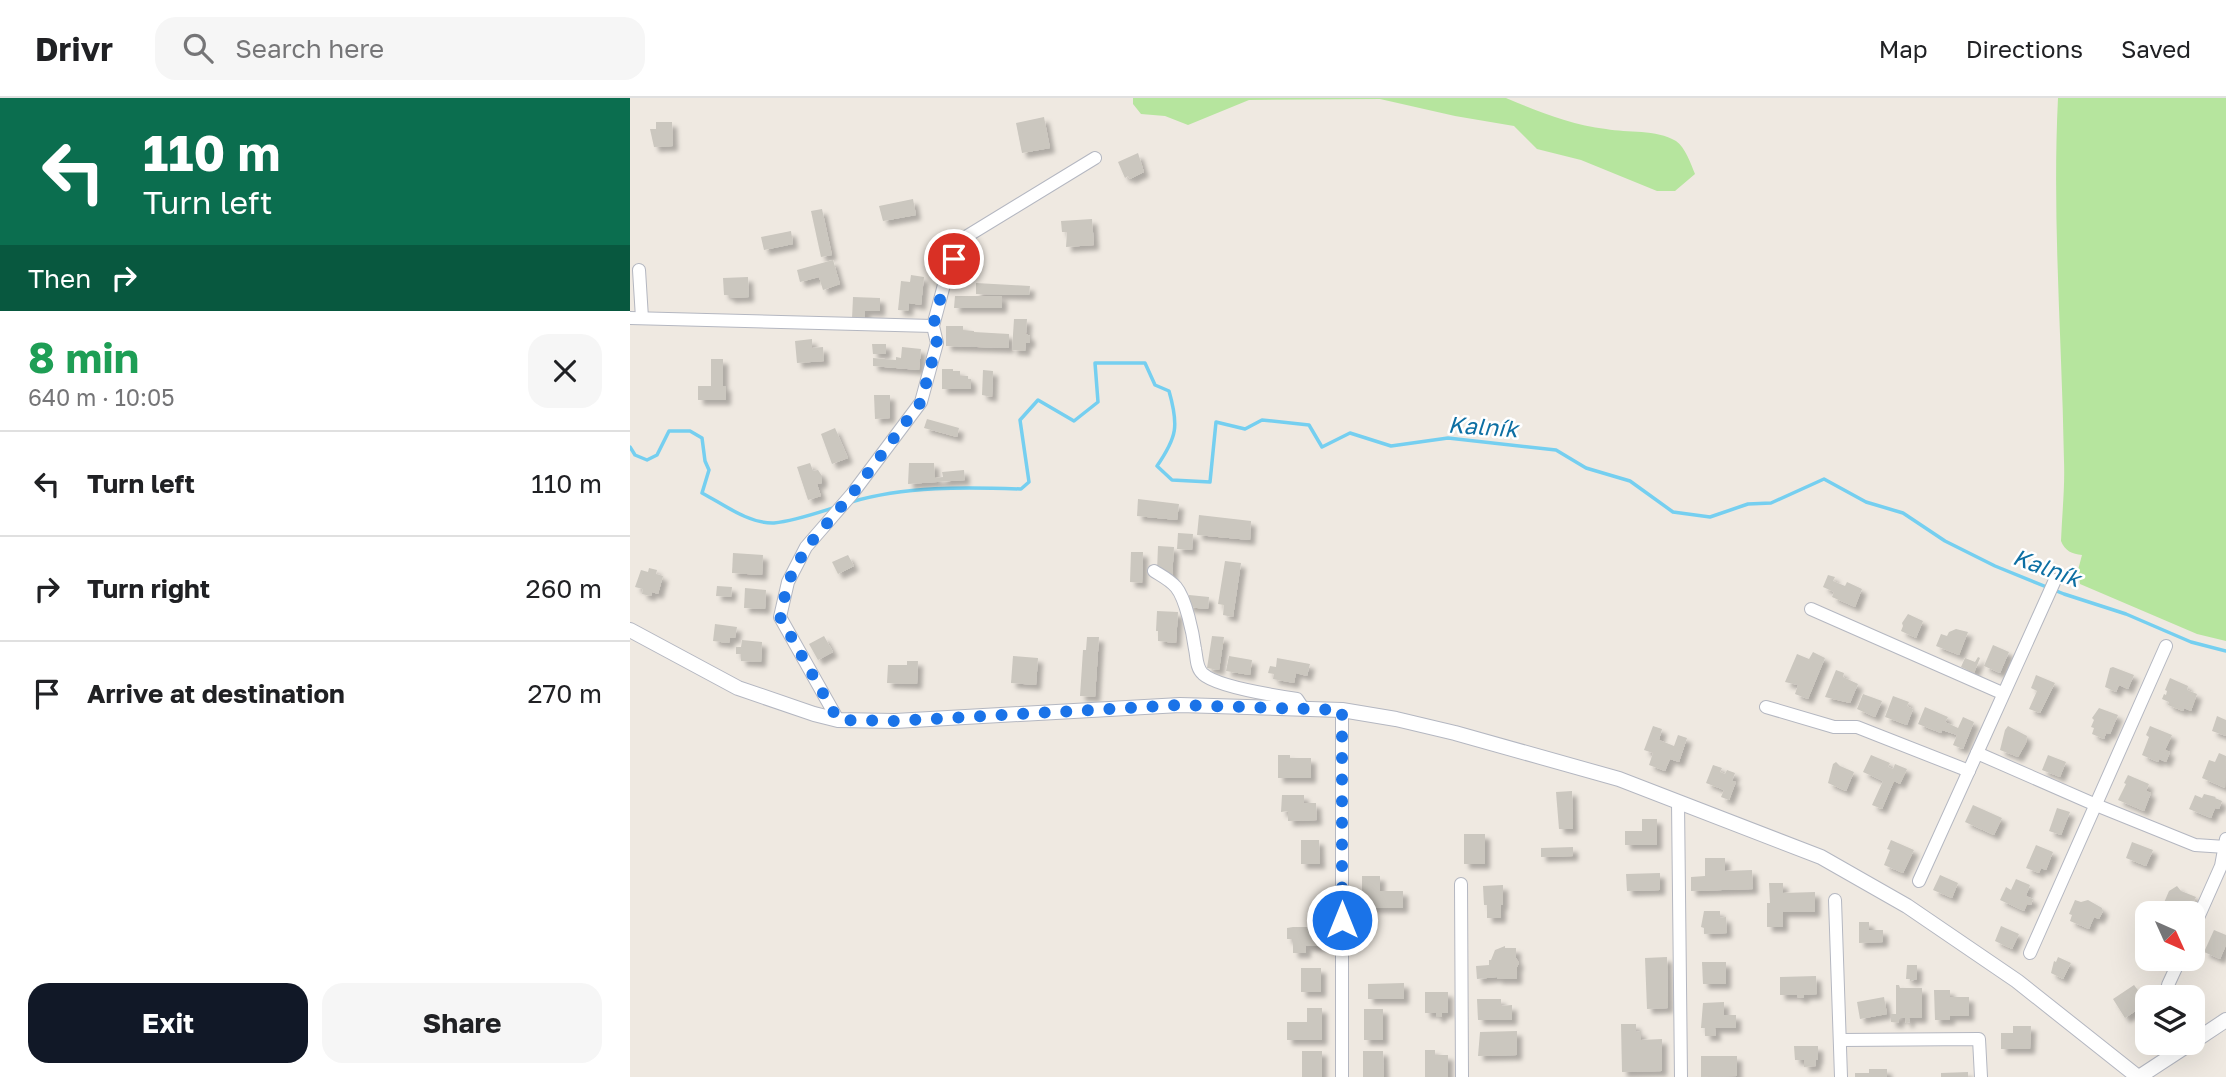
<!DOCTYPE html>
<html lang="en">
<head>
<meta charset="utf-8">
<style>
  body { margin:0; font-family:"Golos Text",sans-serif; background:#f6f6f6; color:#202124; height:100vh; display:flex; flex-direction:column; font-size:26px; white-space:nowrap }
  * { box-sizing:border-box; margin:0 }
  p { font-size:23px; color:#757577 }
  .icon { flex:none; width:38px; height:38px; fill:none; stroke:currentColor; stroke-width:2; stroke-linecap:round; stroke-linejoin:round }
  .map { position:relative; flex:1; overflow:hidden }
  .details { display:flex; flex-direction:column; background:#fff; width:630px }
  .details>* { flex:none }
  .guide { background:#0b6e4f; color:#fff; overflow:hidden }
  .needle { width:46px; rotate:135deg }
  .tools { position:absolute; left:1505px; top:803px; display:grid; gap:14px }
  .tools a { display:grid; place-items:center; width:70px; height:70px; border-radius:14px; background:#fff; box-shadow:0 7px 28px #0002; font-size:35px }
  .pin { position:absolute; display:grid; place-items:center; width:60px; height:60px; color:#fff; margin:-30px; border:4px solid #fff; border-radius:50%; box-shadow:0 2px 7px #0007 }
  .me { position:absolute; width:77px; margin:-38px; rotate:0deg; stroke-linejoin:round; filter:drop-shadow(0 0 5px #0008) }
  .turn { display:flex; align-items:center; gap:24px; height:147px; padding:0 28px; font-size:32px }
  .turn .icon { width:91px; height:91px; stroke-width:2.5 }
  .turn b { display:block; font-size:49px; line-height:60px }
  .then { display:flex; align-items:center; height:66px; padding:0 28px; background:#0003; gap:14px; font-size:26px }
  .round { display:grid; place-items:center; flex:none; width:74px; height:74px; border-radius:21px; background:#f6f6f6 }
  .headline { display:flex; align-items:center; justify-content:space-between; height:119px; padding:0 28px }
  h1 { font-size:42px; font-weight:700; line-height:52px; color:#1e9e55 }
  .button { display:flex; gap:14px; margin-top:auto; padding:14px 28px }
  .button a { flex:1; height:80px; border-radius:21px; background:#111827; color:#fff; font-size:28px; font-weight:700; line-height:80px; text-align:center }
  .button a+a { background:#f6f6f6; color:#202124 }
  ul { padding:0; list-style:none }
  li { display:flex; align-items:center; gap:21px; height:105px; padding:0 28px; border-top:2px solid #e0e0e0 }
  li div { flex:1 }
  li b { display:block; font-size:26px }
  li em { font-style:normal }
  header { display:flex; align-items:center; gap:42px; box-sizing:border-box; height:98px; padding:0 35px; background:#fff; border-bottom:2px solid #e0e0e0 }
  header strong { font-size:33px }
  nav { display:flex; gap:38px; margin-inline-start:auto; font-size:24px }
  .search { width:490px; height:63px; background:#f6f6f6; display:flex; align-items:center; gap:18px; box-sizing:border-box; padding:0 24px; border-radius:21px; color:#757577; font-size:26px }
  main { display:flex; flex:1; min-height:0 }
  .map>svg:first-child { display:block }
  .green { fill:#b6e59e }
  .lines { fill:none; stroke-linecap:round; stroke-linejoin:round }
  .stream { stroke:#75cff0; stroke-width:3.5 }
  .building { fill:#cbc7bf; filter:url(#shadow) }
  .minor-casing { stroke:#b4b7c1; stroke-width:14 }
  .tertiary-casing { stroke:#b4b7c1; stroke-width:16 }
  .minor { stroke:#fff; stroke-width:12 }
  .tertiary { stroke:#fff; stroke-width:14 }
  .route { stroke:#1a73e8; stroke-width:12; stroke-dasharray:0 21.6 }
  .labels { text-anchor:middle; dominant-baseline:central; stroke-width:5; stroke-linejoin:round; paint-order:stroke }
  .water-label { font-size:23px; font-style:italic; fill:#0d6fa3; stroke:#fff }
</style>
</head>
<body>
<header>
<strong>Drivr</strong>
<div class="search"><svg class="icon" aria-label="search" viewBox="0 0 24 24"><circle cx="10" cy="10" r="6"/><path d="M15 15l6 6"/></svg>Search here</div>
<nav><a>Map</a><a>Directions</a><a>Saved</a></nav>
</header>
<main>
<section class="details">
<div class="guide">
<div class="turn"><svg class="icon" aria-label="left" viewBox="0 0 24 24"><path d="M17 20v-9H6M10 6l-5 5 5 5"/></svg><div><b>110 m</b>Turn left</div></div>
<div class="then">Then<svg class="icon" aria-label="right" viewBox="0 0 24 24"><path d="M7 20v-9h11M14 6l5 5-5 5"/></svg></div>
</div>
<div class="headline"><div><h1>8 min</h1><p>640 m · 10:05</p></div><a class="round"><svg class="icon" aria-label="close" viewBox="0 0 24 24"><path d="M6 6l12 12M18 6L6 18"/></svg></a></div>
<ul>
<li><svg class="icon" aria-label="left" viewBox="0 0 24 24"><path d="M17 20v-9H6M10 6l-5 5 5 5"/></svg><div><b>Turn left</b></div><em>110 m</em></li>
<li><svg class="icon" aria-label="right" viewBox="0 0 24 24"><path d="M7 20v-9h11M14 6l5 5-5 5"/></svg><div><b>Turn right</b></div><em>260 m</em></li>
<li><svg class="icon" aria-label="arrive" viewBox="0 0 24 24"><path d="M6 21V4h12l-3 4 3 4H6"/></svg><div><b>Arrive at destination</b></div><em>270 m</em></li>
</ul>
<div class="button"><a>Exit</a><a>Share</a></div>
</section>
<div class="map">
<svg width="1596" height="979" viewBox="0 0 1596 979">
  <defs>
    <filter id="shadow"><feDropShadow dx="5" dy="5" stdDeviation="2" flood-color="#0004"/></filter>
  </defs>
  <rect width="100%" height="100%" fill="#efe9e1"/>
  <g class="green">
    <path d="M503,0h373c33,14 65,27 100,31 22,4 50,0 70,12 9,6 15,23 19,33l-20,17h-18l-76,-31 -44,-11 -23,-23 -59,-10 -75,-17 -131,1 -61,25 -23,-9 -24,-2 -8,-10z"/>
    <path d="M1428,0h168v543l-29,-7 -117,-50 -2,-14 4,-15c-10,-1 -17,-4 -21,-14 1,-27 4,-53 3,-80 -2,-121 -12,-242 -6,-363z"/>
  </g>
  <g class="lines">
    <g class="stream">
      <path d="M0,349l5,8 12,5 10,-5 12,-24h21l12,7 3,23 4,9 -7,23c21,11 47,31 72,30 20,-2 40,-9 59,-15"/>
      <path d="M221,404c54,-16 114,-15 170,-13l8,-7 -9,-62 18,-20 36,21 24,-19 -3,-39h50l10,22 14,6c10,35 8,46 -12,75l15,14 38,2 6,-60 29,7 17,-9 47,5 13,22 28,-14 41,13 57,-8 108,12 30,18 44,13 43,31 37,5 38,-13 23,-1 53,-24 42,23 37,11 42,28 50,25 69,28 62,20 65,28 35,9"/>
    </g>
  </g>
  <g class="building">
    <path d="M414,19l6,31 -28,5 -6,-30z"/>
    <path d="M26,24h16l1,24 -19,1 -4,-18h6z"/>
    <path d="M508,55l6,19 -14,7 -2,-3 -3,2 -7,-16z"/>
    <path d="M283,101l3,16 -33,6 -4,-15z"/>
    <path d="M192,111l10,46 -11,2 -10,-46z"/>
    <path d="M462,121l2,26 -28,2 1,-15h-5l-1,-11z"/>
    <path d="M161,133l2,13 -29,6 -3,-13z"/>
    <path d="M338,150l9,2 -8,16 -6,-2z"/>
    <path d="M203,162l7,24 -17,6 -4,-13 -19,5 -3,-12z"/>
    <path d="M281,177l13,2 -3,28 -12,-2 -1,8 -10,-1 3,-29 9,1z"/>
    <path d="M118,179l1,20 -20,1v-3h-5l-1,-17z"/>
    <path d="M346,185l54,3 -1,9 -53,-1z"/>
    <path d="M325,198h47v12h-48z"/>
    <path d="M223,199l27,1v13h-15v9l-13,-1z"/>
    <path d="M384,221h13l-1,15 4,2v7h-4l-1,8 -13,-1z"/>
    <path d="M316,228h17v4l11,1v1l35,2v14l-63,-2z"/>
    <path d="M182,241v9l11,-1 1,14 -27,2 -2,-22z"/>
    <path d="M242,246h14v10h-13z"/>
    <path d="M272,249l19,2 -2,21 -46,-4v-8l23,2v-3l5,1z"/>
    <path d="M81,261h12v27h3v14h-28v-14h13z"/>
    <path d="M312,271h11v2h7v5h8v3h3v10h-29z"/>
    <path d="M353,272l10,1 -1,26 -10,-2z"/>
    <path d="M244,297h16v23l-15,1z"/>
    <path d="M297,321l32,9 -2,9 -33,-9z"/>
    <path d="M205,330l13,30 -16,6 -11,-30z"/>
    <path d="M180,365l3,8 5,-1 4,6v7l-5,1 4,12 -13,4 -11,-33z"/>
    <path d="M279,365h25l1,15 8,-1 -1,-5 22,-2 1,10 -57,4z"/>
    <path d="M508,401l41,5 -2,16 -40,-4z"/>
    <path d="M569,417l52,6 -1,19 -53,-5z"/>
    <path d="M548,435l15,1 -1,16 -15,-1z"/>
    <path d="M528,448l16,1 -2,31 -5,-1v-5l-10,-1z"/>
    <path d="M501,454h12l-1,31 -12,-1z"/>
    <path d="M103,455l30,2 -1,20 -30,-2z"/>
    <path d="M218,457l6,11 -16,8 -6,-12z"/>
    <path d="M595,463l16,2 -8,54 -10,-2 1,-10 -6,-1z"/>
    <path d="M19,470l8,2 -1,4 7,2 -5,18 -6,-2 -1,4 -9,-2 1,-5 -8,-2 6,-17 7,2z"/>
    <path d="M1198,477l7,2 -2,4 12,5 2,-4 15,7 -7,18 -23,-10 2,-5 -11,-5z"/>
    <path d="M87,488l15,1 -1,10 -15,-1z"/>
    <path d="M115,490l21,2 -1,19 -21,-1z"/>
    <path d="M559,497l20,2 -1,12 -21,-2z"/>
    <path d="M527,513l21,1 -2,31 -18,-2v-10h-2z"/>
    <path d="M1278,516l15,7 -7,17 -15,-7 2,-5 -1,-3z"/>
    <path d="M85,526l22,3 -2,11h-5l-1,5 -16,-2z"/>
    <path d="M1326,531l12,3 -9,23 -23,-9 5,-12 6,2 2,-4z"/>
    <path d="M194,538l9,16 -15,8 -9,-16z"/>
    <path d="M582,538l12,1 -5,33 -12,-2z"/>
    <path d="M457,539h12l-4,60 -15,-1 3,-46h3z"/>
    <path d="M112,542l20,2 -1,20 -20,-1v-7h-5v-7h5z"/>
    <path d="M1363,547l16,7 -9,21 -16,-7z"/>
    <path d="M1183,554l12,6 -17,41 -13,-5 3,-9 -13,-3 12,-28 12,5z"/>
    <path d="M383,558l25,2 -2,27 -25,-2z"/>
    <path d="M599,558l23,4 -2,15 -24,-4z"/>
    <path d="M1348,559l2,1 -6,15 -13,-6 4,-9 10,4z"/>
    <path d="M647,560l33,6 -3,12 -11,-3 -2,10 -21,-4 1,-5 -6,-1 2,-7 6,1z"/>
    <path d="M277,563h11l-1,23 -30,-1 1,-18h19z"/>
    <path d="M1483,569l21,8 -6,14 -9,-4 -3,7 -11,-5 5,-19z"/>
    <path d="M1206,572l8,3 -1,4 15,7 -8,19 -25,-6z"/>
    <path d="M1406,577l19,8 -15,30 -11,-4 8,-18 -6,-3z"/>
    <path d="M1540,580l18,8 -1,4 10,4 -6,17 -7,-3 -1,3 -15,-6 1,-3 -7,-3 2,-5 2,1 1,-4 -2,-1z"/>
    <path d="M1233,596l19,7 -7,16 -18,-8z"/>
    <path d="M1263,598l16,6 -2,4 6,3 -6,16 -22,-8z"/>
    <path d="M1295,609l23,10 -3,5 13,6 5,-11 11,5 -11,27 -10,-4 4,-10 -15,-5 -1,3 -23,-9z"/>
    <path d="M1469,610l19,7 -8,19 -4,-1 -2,6 -12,-5 2,-6 -3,-1 3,-7 -2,-2z"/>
    <path d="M1587,618l9,4v16l-14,-5z"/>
    <path d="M1023,628l9,3 -3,11 15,6 4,-11 9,3 -8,24 -9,-3 -5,12 -16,-6 4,-12 -9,-3z"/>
    <path d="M1378,628l19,10 -1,7 -8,14 -18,-7 5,-20z"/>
    <path d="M1520,628l22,9 -7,15 5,2 -4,10 -7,-3 -1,3 -16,-7 7,-18 -3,-2z"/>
    <path d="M1589,655l7,3 -1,32 -23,-10 7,-18 6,2z"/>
    <path d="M648,657h12v3h21v20h-33z"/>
    <path d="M1241,657l19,8 -2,4 5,2 2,-5 12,5 -7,15 -6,-3 -12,28 -10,-4 11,-24 -20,-9z"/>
    <path d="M1418,657l18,7 -6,15 -18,-7z"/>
    <path d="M1206,664l4,4 14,6 -8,19 -18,-8 5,-19z"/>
    <path d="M1083,667l9,3 -2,4 5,2 2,-4 8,3 -3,8 4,1 -7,18 -8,-3 3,-7 -18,-7z"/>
    <path d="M1498,677l21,9 -3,7 5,2 -7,18 -26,-11 8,-16 -2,-1z"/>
    <path d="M942,693l1,38h-14l-3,-37z"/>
    <path d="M1574,696l12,3 -1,1 7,3 -3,8 -4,-1 -4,10 -22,-9 6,-14 7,3z"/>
    <path d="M652,697h22v8h12l1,17 -29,1v-10l-7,1z"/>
    <path d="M1343,707l29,13 -8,17 -29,-13z"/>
    <path d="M1427,710l13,4 -9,23 -12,-4z"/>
    <path d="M1012,721h15v26h-32v-14h17z"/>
    <rect x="834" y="736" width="21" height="30"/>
    <path d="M671,742h18l1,24h-19z"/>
    <path d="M1261,742l23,10 -11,23 -19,-8 6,-15 -3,-1z"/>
    <path d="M1502,744l21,8 -7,16 -20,-8z"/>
    <path d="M1406,747l17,7 -7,18 -5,-2 -2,5 -13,-5z"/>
    <path d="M943,749v9l-32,1v-9z"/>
    <path d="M1075,760h20v13l27,-1 1,19 -62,2v-14l14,-1z"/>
    <path d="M1030,775v17l-33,1 -1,-17z"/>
    <path d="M1310,777l18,8 -6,15 -19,-8z"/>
    <path d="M732,778h18v15h23v17h-41z"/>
    <path d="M1386,781l14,6 -4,11 7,3 -2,6 -4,-1 -3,7 -24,-11 6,-13 5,3z"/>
    <path d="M1139,785h14v10l32,-1v20h-32v15h-16v-24h3z"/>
    <path d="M873,787v20h-2v13h-14v-13h-3l-1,-19z"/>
    <path d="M1547,788l4,5 15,6 -8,17h-6l-19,-9 6,-14z"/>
    <path d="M1445,802l6,2 7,-2 14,8 1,3 -4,8 -5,-2 -5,12 -19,-8 2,-6 -3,-1z"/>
    <path d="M1074,813h16v7l6,-1 1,16 -23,1v-6l-3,-1z"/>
    <path d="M1229,824h10v8h14v12l-24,1z"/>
    <path d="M1371,828l18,8 -7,15 -17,-8z"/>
    <path d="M663,829h28v19h-15v7h-13v-14h-6v-11z"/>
    <path d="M1584,832l12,5v10l-6,14 -16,-7z"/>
    <path d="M875,848v2h11v10l3,5 -2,4v12h-20v-2l-20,2 -1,-13 13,-1v-5h2l4,-10z"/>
    <path d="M1037,859l1,51 -21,1 -2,-51z"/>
    <path d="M1428,859l13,6 -8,16 -12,-6 3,-12 2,1z"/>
    <path d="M1072,864h24v22h-23z"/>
    <path d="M1277,867h10v14l-7,2v-2h-4z"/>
    <rect x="671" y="870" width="20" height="24"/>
    <path d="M1186,878l1,18 -13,1v3l-7,-1v-2h-17v-18z"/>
    <path d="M774,885v16h-36v-15z"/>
    <path d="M1266,887h3l1,3h22v30h-13l1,4 -4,1 -1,-5h-6v5l-8,-1v-8h5z"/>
    <path d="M1504,887l13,17v10l-5,4 -5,-6 -12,8 -12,-19z"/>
    <path d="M1304,892h16v7h19v19h-19v4h-15z"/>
    <path d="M795,894h23v21h-6v4h-6v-4h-11z"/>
    <path d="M1254,899l3,17 -27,5 -3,-17z"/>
    <path d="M847,901h24v7l11,-1v15h-34z"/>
    <path d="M1094,904v13h12v13h-21l1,8h-11v-8h-4l2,-25z"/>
    <path d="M677,910h15v32h-35v-18h20z"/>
    <rect x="734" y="911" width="19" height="31"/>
    <path d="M991,926h15v8l5,-1v9l21,-1v32l-40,1z"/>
    <path d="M1383,928h18l-1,23h-29v-16h12z"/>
    <path d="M887,933v24l-39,1 2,-24z"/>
    <path d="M1164,948h24v14h-2v6l-12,1v-7h-9z"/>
    <path d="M795,952h10v5h13v22h-23z"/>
    <rect x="672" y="953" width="20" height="26"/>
    <path d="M733,953h20l1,26h-21z"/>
    <path d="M1071,958h36v20l-36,1z"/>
    <path d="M1239,971h18v8h-32v-4h14z"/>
    <path d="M1338,974v5h-27v-4z"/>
  </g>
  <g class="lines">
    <defs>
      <g id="minor">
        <path d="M9,172l3,48"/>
        <path d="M0,220l303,8"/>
        <path d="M524,473c8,5 16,9 22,16 10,12 17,47 19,62 2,9 1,19 8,25 14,13 74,22 94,25l6,9"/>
        <path d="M1181,511l191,84"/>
        <path d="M1136,609l68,20h23l112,44"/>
        <path d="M208,622l-58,-103 8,-35 18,-35 46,-53 69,-92 16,-59 -4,-17 12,-45 19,-43 131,-80"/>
        <path d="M1347,655l78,-173"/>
        <path d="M1048,704l3,275"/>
        <path d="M1289,783l58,-128 119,52 99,40 31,2"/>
        <path d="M831,786l1,193"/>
        <path d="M1205,802l6,177"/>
        <path d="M1563,831l28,-63 5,-27"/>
        <path d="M1400,855l136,-307"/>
        <path d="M1538,887l12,-26"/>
        <path d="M1211,942l138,-1 2,38"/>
        <path d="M712,979v-367"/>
      </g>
      <g id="tertiary">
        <path d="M0,532l108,58 76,26 24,6 57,1 285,-16 162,5 54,9 59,14 164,46 202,78 86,49 110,75 121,96"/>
        <path d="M1563,944l33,-22"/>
        <path d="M1509,979l52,-34"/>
      </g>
    </defs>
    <use href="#minor" class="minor-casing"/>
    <use href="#tertiary" class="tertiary-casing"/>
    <use href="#minor" class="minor"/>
    <use href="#tertiary" class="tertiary"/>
  </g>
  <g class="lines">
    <path class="route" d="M324,161l-9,22 -12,45 4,17 -16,59 -69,92 -46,54 -18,34 -8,35 58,103 57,1 285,-16 162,5v210"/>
  </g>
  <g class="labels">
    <g class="water-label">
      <text transform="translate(853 328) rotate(4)">Kalník</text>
      <text transform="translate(1417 469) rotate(20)">Kalník</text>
    </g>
  </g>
</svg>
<div class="tools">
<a><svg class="needle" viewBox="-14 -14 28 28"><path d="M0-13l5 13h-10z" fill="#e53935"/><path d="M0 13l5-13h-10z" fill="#757577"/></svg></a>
<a><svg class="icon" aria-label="layers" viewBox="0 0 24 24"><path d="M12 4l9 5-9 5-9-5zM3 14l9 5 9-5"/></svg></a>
</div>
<div class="pin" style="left:324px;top:161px;background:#d93025"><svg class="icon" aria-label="arrive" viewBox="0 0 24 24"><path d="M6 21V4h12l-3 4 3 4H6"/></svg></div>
<svg class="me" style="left:712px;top:822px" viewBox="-20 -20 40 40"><circle r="17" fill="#1a73e8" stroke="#fff" stroke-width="3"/><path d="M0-11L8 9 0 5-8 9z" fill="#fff"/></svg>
</div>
</main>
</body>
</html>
